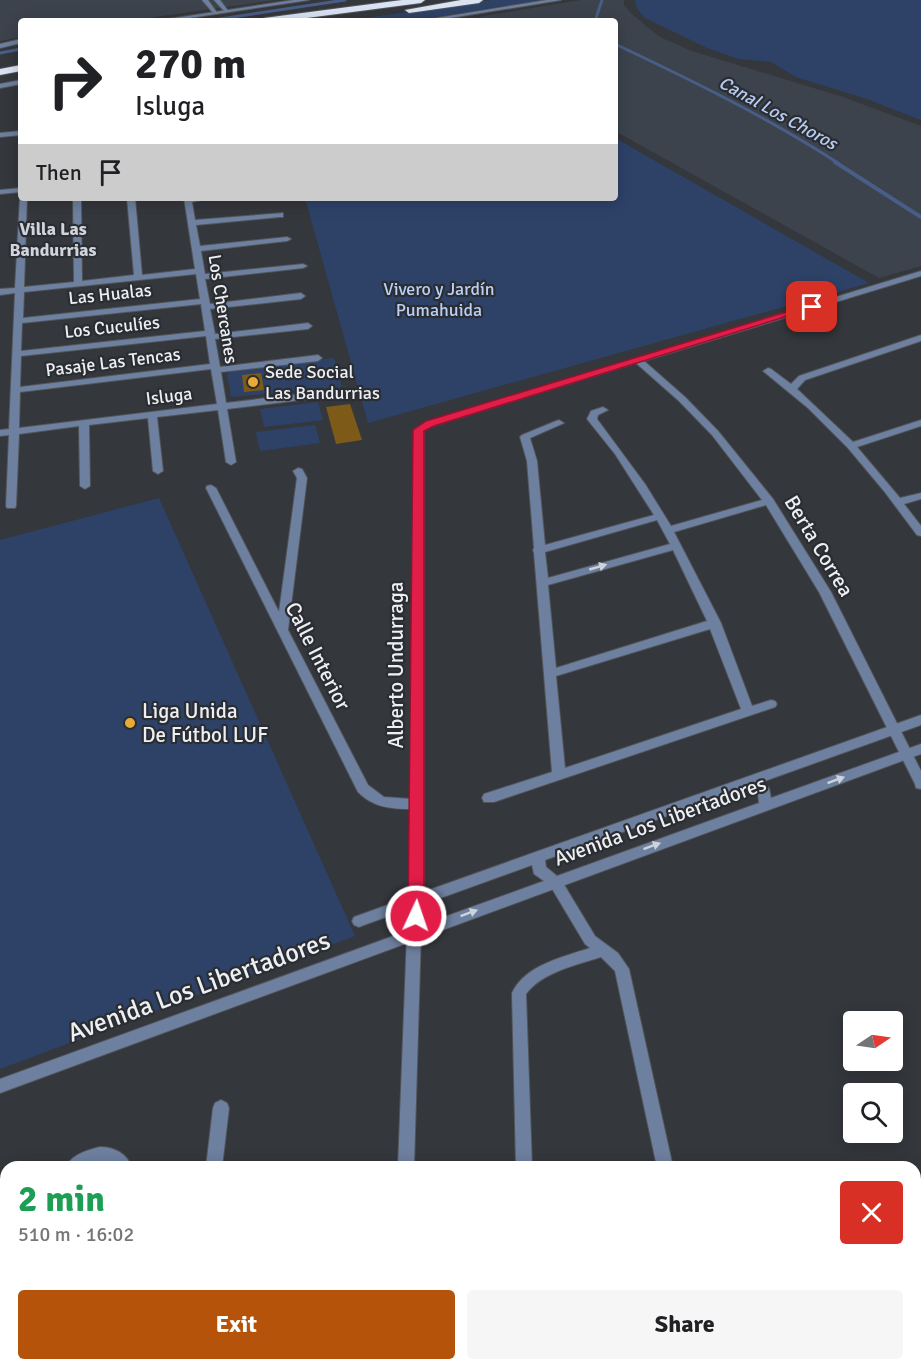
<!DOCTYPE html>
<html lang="en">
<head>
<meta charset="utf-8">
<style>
  body { margin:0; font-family:Signika,sans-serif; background:#f6f6f6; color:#202124; height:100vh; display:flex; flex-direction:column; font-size:22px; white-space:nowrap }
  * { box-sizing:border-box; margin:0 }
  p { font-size:20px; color:#757577 }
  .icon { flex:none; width:33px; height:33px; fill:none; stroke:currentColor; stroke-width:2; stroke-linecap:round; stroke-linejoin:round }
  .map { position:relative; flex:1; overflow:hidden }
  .side { position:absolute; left:0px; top:1161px; width:921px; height:210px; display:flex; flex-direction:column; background:#fff; border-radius:18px 18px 0 0; box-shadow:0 3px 15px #0003 }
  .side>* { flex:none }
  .banner { position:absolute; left:18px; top:18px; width:600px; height:183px; border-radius:6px; box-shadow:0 3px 15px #0003; background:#fff; color:#202124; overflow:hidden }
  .needle { width:39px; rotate:77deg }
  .fabs { position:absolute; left:843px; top:1011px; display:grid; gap:12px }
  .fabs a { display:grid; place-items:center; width:60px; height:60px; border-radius:6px; background:#fff; box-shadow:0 3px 15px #0003; font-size:30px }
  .pin { position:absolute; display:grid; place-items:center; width:51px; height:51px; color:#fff; margin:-26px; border-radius:12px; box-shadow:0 3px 9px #0006 }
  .me { position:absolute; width:66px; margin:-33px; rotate:3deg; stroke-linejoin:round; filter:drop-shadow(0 0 4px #0008) }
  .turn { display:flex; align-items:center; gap:21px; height:126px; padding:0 18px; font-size:27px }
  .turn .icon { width:78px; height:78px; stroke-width:2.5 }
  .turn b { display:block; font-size:42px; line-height:51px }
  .then { display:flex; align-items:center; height:57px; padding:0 18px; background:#0003; gap:12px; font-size:22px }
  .round { display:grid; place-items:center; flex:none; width:63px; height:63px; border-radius:6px; background:#f6f6f6 }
  .head { display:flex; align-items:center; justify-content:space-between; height:102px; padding:0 18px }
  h1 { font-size:36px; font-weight:700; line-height:45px; color:#1e9e55 }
  .button { display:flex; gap:12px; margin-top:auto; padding:12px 18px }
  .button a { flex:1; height:69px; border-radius:6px; background:#b45309; color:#fff; font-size:24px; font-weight:700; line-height:69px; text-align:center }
  .button a+a { background:#f6f6f6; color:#202124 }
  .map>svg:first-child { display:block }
  .built { fill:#3d434c }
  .green { fill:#2e4268 }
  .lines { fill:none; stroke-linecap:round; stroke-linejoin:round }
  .stream-far1 { stroke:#485d88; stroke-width:3 }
  .stream { stroke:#485d88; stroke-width:4 }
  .building { fill:#7e5a18 }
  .minor-casing { stroke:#525459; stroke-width:2 }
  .tertiary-casing { stroke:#525459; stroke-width:2 }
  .motorway-casing { stroke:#525459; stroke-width:2 }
  .minor { fill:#6e809f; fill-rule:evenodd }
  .tertiary { fill:#6e809f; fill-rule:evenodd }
  .motorway { fill:#dae3f3; fill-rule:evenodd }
  .oneway { fill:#cdd3dd }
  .route { fill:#e11d48; stroke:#92132f; stroke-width:1.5 }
  .poi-dot { fill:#e9ab38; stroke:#2a2d32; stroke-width:2 }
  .labels { text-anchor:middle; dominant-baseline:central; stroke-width:4.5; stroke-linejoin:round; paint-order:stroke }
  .far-water-label { font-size:18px; font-style:italic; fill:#b6cbf1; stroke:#2a2d32 }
  .far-neighbourhood-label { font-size:18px; font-weight:bold; fill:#d1d5db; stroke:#2a2d32 }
  .far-park-label { font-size:18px; fill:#b9cff5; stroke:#2a2d32 }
  .far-street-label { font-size:18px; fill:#edeff2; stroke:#2a2d32 }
  .far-poi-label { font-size:18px; fill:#edeff2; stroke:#2a2d32; text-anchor:start }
  .street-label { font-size:21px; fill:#edeff2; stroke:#2a2d32 }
  .poi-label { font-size:21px; fill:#edeff2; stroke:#2a2d32; text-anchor:start }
  .near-street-label { font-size:26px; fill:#edeff2; stroke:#2a2d32 }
</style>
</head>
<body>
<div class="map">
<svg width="921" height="1371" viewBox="0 0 921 1371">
  <rect width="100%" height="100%" fill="#34373c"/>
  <g class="built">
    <path d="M0,0h276l-149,21h-106v16l-21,4z"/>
    <path d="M581,0h43v5l6,7 17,15 15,11 30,13 151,46 78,29v140l-42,12 -264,-147v-110h-126l-11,-4z"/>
  </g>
  <g class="green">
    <path d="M492,0h48l-131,21h-65z"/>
    <path d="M635,0h286v120l-54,-21 -71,-22 -25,-15 -32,-3 -32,-11 -62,-30 -8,-9z"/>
    <path d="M615,138l254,145 -501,140 -63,-225h310z"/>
    <path d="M334,358l8,29 -111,10 -4,-23 7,-4z"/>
    <path d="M318,402l5,18 -59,7 -4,-18z"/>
    <path d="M315,425l5,18 -60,8 -4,-19z"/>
    <path d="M159,498l196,438 -355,133v-529z"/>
  </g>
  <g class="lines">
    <g class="stream-far1">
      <path d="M207,21l138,-21"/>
      <path d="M595,21l7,-21"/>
      <path d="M615,44c76,36 152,73 223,119"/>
      <path d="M0,53l21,-4"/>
    </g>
    <path class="stream" d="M835,162l86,55"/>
  </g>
  <g class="building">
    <path d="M261,373l3,17 -20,2 -2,-17z"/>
    <path d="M350,404l12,36 -26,4 -10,-37z"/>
  </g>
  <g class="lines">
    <defs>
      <g id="minor">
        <path d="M202,0h6l10,14h-4z"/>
        <path d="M214,0h6l9,12h-4z"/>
        <path d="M21,131v4l-21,2v-4z"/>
        <path d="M21,188v4l-21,2v-4z"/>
        <path d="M20,196l7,2 -3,89 50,-5 -1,-84h8l1,83 52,-6 -7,-77h8l7,77 53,-6 -11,-71h26l-18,4 3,18 88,-7v4h-3l-84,8 4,21 87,-9 4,2 -4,2 -86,10 4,23 98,-10 4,2 -4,2 -98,11 5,25 91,-11 4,3 -4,3 -91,10 5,25 93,-11 4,3 -4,3 -93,10 5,28 98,-12 4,3 -4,3 -97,11 5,31 116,-14 5,3 -5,3 -115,14 9,53 -5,3 -5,-3 -8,-52 -61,7 6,54 -5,3 -5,-3 -5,-53 -59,7 1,61 -5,3 -5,-3 -1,-60 -60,8 -3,72 -1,2h-8l-1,-2 3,-71 -9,1v-6l9,-1 6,-136 -15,2v-6l15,-1zM196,274l4,25 -177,19 1,-26zM201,304l4,27 -184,20 1,-28zM206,336l4,28 -190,23 1,-31zM211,369l6,35 -198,24 1,-36z"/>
        <path d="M921,271v5l-277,85 41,36 33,34 55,68 58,93 90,179v18l-5,-1 -1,-4 -96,-192 -53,-87 -92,27 47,91 31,83 19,-6 4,1 2,3 -2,3 -281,95h-10l-2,-4 2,-4 68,-22 -18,-219 -1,-3 1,-2 -7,-87 -7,-24 2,-2 34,-14 3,-1 5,3 -34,15 7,23 8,84 109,-30 -39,-61 -28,-35 4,-8 12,-4 5,3 -10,5 -1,4 48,65 26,42 91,-26 -50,-65 -33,-34 -43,-38 -203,63 -9,5v469l-2,4 -58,21 -5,2 -5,-2 -2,-4 2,-4 56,-20 1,-88c-21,0 -38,-2 -53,-17l-152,-304 1,-2 4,-1 5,3 63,124 18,-134 -4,-7 5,-3 4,1 5,9 -19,152 80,155 16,12 27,2 5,-371 11,-6zM657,520l13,24 -122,34 -3,-26zM673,550l34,71 -151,47 -8,-83zM710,629l31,80 -176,59 -9,-92z"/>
        <path d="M921,335v6l-116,39 -8,9 56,53 68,-22v6l-64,21 43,51 21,-5v6l-17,5 17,22v10l-4,-1 -33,-44 -36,-43 -40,-40 -45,-37 5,-3 3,1 20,15 8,-8z"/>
        <path d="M555,876l5,2 35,58 23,17 11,16 44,198h-16l-42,-196 -14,-14c-24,8 -59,15 -75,37l6,173h-16l-4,-174c13,-28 51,-36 78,-45l-5,-4 -37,-62 2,-4z"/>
        <path d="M414,927l5,2 2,4 -7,234h-16l9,-234 2,-4z"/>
        <path d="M221,1100l6,3 2,5 -7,59h-16l7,-59 2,-5z"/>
        <path d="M100,1147c14,0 26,6 32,20h-18l-5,-3 -9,-1 -12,4h-22c5,-12 21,-17 34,-20z"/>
        <path d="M6,1195v16l-6,2v-16z"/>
        <path d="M6,1229v18l-6,3v-18z"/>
        <path d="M84,1365h18l-1,6h-18z"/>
        <path d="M390,1365h18l-1,6h-18z"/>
        <rect x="522" y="1365" width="18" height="6"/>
      </g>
      <g id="tertiary">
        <path d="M294,0h15l-139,21h-15z"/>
        <path d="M547,0h14l-129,21h-14z"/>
        <path d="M21,39v4l-21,5v-4z"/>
        <path d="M21,80v4l-21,4v-4z"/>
        <path d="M921,715v10l-159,57 7,6 2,10 150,-54v10l-921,339v-14l407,-148 5,-35zM750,786l8,8 1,9 -202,73 -11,-9 -1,-7zM532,865l2,9 10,7 -122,44 2,-21z"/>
      </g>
      <g id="motorway">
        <path d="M402,0h23l-4,3 -137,18h-24l4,-3z"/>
        <path d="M461,0h22l-4,3 -70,10 -4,-3z"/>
        <path d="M21,65v6l-21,4v-6z"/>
      </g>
    </defs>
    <use href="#minor" class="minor-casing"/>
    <use href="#tertiary" class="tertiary-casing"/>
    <use href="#motorway" class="motorway-casing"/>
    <use href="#minor" class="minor"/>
    <use href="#tertiary" class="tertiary"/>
    <use href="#motorway" class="motorway"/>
  </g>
  <defs><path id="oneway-solid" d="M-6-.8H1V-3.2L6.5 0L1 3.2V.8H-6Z" transform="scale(1.5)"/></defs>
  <g class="oneway">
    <use href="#oneway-solid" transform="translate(598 567) rotate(-16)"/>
    <use href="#oneway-solid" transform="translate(836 780) rotate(-20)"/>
    <use href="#oneway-solid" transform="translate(652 846) rotate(-20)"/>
    <use href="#oneway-solid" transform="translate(469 913) rotate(-20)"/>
  </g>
  <path class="route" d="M809,305l8,2 -383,119 -10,5v485l-3,5 -5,2 -6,-2 -2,-5 5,-486 13,-9z"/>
  <g class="poi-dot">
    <circle cx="253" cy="382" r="6"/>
    <circle cx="130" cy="723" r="6"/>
  </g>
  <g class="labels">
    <g class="far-water-label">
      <text transform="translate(778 113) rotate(29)">Canal Los Choros</text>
    </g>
    <g class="far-neighbourhood-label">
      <text x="53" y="229">Villa Las<tspan x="53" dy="21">Bandurrias</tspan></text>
    </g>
    <g class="far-park-label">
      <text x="439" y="289">Vivero y Jardín<tspan x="439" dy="21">Pumahuida</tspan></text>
    </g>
    <g class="far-street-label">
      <text transform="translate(110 294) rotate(-6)">Las Hualas</text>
      <text transform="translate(223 309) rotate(81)">Los Chercanes</text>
      <text transform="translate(112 327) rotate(-6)">Los Cuculíes</text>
      <text transform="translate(113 362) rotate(-7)">Pasaje Las Tencas</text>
      <text transform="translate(169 396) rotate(-7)">Isluga</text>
    </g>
    <g class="far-poi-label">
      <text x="265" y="372">Sede Social<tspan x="265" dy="21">Las Bandurrias</tspan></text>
    </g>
    <g class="street-label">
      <text transform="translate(819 546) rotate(59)">Berta Correa</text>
      <text transform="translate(318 656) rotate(63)">Calle Interior</text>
      <text transform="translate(396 665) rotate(-90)">Alberto Undurraga</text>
      <text transform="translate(660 821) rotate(-20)">Avenida Los Libertadores</text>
    </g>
    <g class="poi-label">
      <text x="142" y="711">Liga Unida<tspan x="142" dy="24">De Fútbol LUF</tspan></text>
    </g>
    <g class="near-street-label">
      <text transform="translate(199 987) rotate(-20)">Avenida Los Libertadores</text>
    </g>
  </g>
</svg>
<div class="fabs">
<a><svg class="needle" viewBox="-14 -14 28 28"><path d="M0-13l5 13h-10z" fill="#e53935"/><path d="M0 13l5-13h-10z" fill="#757577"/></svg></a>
<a><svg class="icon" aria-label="search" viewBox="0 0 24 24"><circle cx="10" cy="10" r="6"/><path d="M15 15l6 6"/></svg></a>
</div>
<div class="pin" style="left:812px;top:307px;background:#d93025"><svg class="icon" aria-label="arrive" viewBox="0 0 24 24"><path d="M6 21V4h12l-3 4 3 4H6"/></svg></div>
<svg class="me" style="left:416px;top:916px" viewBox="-20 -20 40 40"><circle r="17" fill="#e11d48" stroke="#fff" stroke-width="3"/><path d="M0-11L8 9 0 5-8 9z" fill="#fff"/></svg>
<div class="banner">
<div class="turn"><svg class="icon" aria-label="right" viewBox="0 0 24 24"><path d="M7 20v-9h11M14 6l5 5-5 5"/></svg><div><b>270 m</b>Isluga</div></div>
<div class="then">Then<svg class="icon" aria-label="arrive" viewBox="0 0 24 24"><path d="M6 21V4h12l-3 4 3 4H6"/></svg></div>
</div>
<section class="side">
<div class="head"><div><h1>2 min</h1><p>510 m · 16:02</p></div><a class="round" style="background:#d93025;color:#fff"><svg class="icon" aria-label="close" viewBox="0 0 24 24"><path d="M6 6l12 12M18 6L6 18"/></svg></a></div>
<div class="button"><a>Exit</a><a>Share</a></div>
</section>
</div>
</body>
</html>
